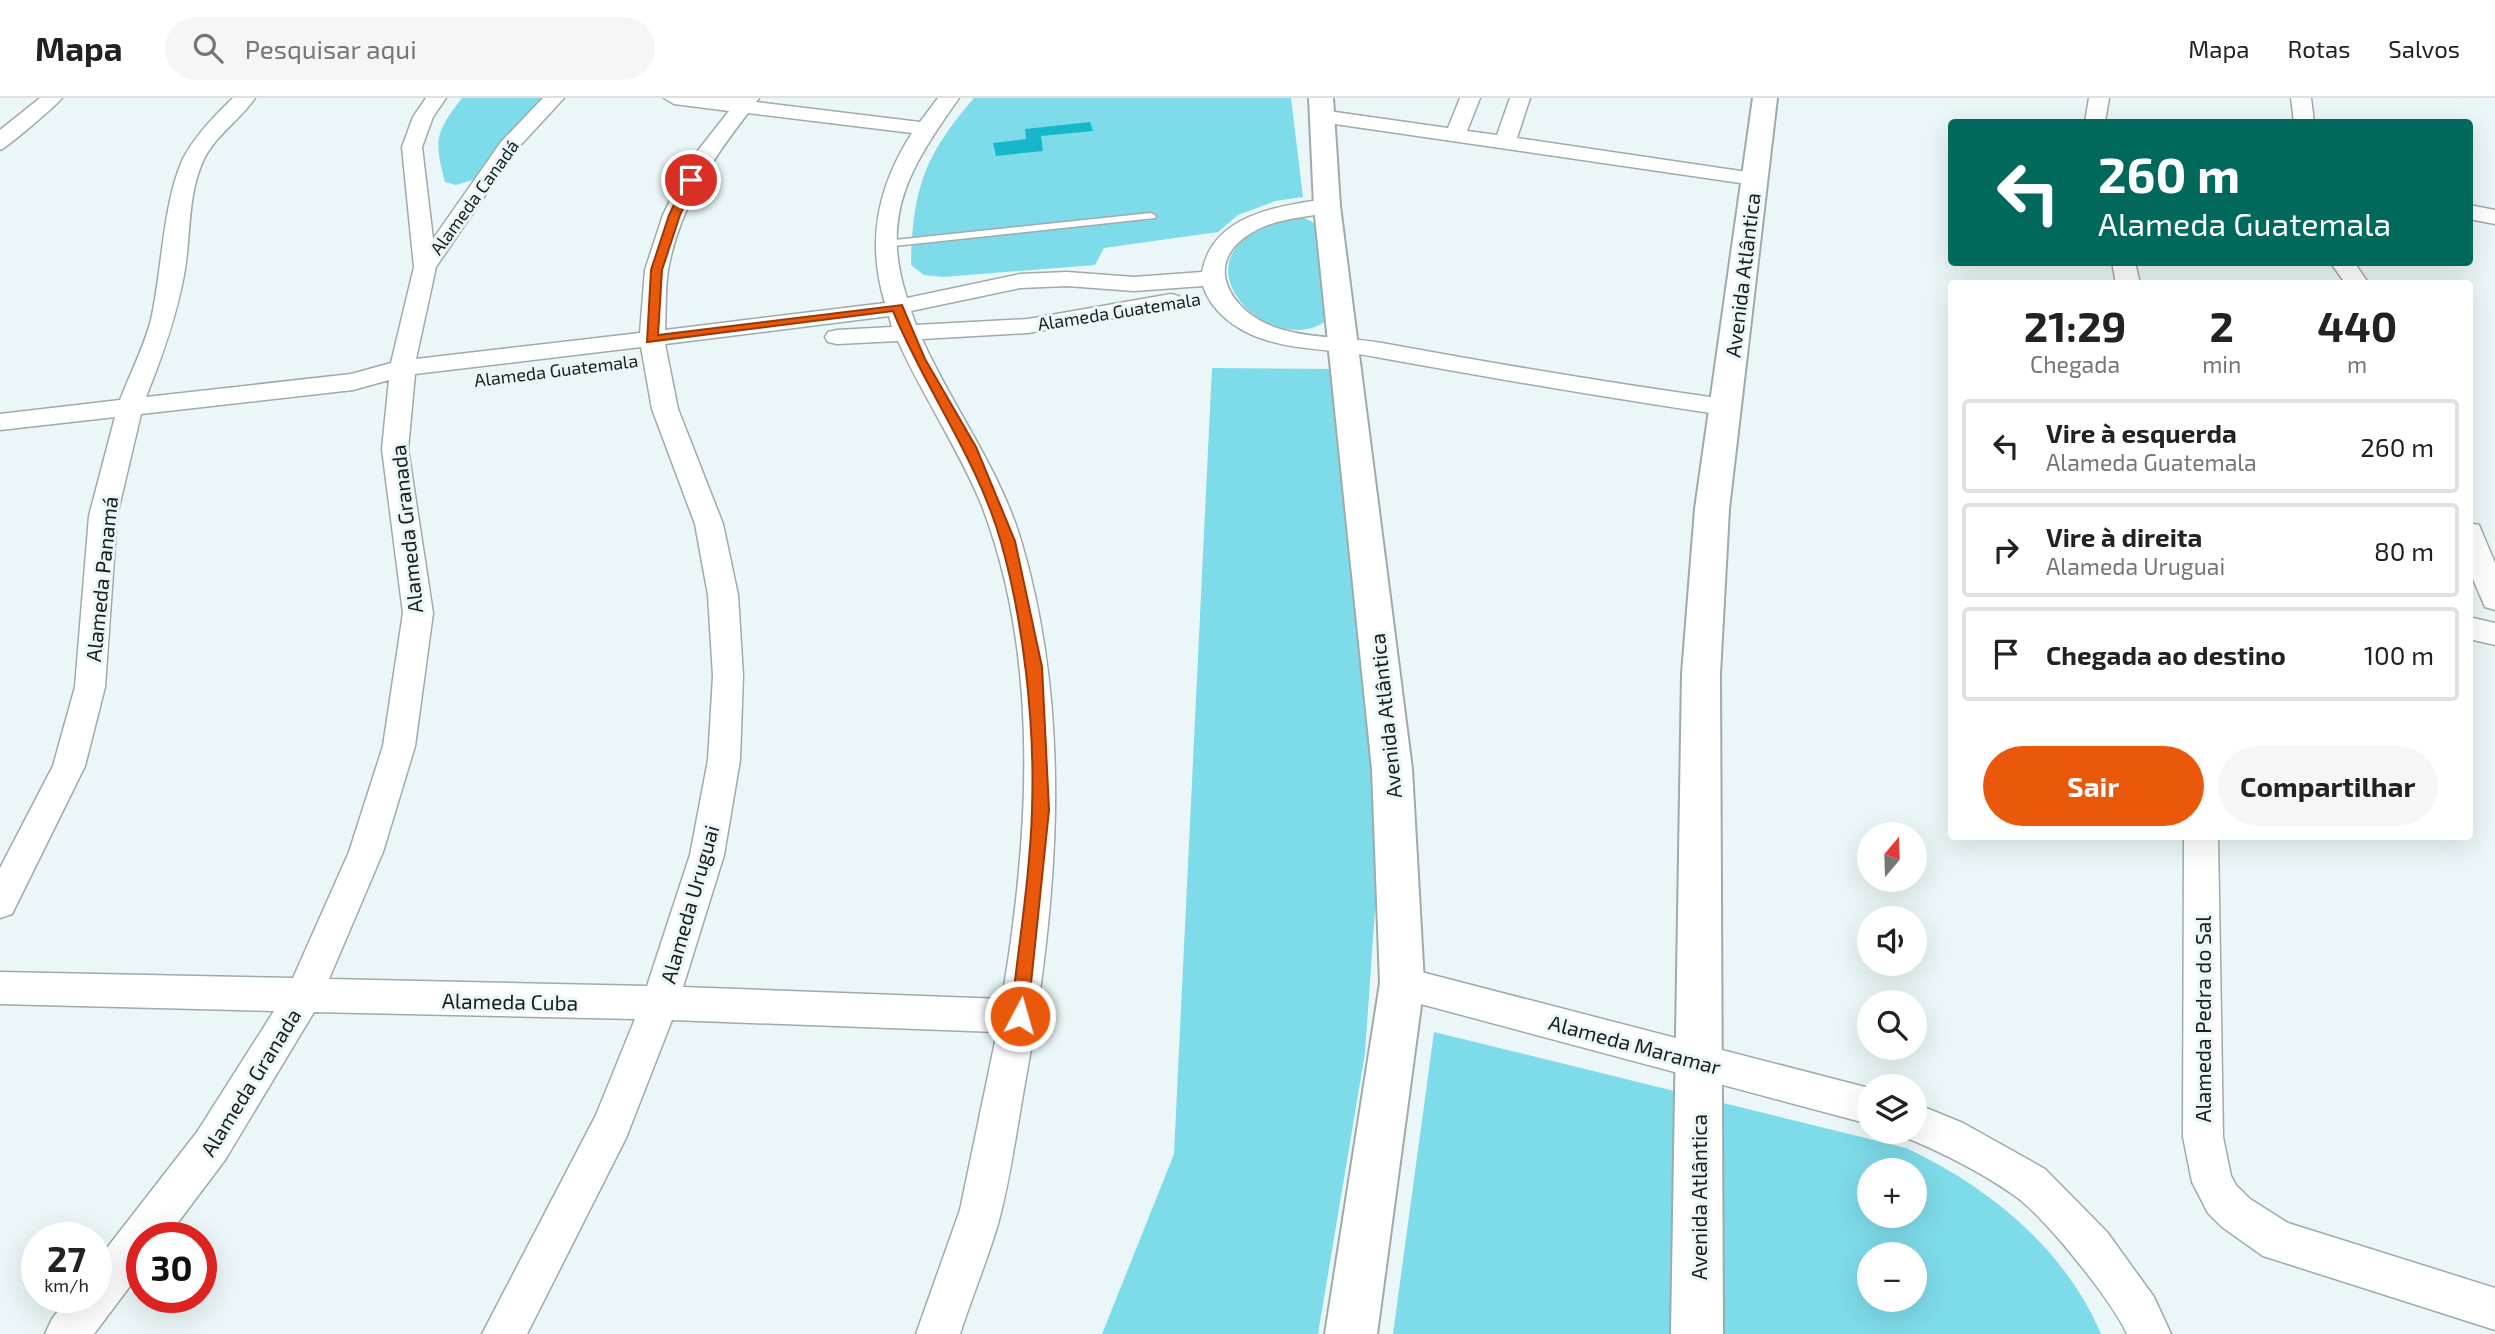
<!DOCTYPE html>
<html lang="pt">
<head>
<meta charset="utf-8">
<style>
  body { margin:0; font-family:"Exo 2",sans-serif; background:#f6f6f6; color:#222; height:100vh; display:flex; flex-direction:column; font-size:26px; white-space:nowrap }
  * { box-sizing:border-box; margin:0 }
  p { font-size:23px; color:#767676 }
  .icon { flex:none; width:38px; height:38px; fill:none; stroke:currentColor; stroke-width:2; stroke-linecap:round; stroke-linejoin:round }
  .map { position:relative; flex:1; overflow:hidden }
  .drawer { position:absolute; left:1948px; top:182px; width:525px; height:560px; display:flex; flex-direction:column; background:#fff; border-radius:7px; box-shadow:0 7px 28px #0002 }
  .drawer>* { flex:none }
  .guide { position:absolute; left:1948px; top:21px; width:525px; height:147px; border-radius:7px; box-shadow:0 7px 28px #0002; background:#00695c; color:#fff; overflow:hidden }
  .needle { width:46px; rotate:19deg }
  .tools { position:absolute; left:1857px; top:724px; display:grid; gap:14px }
  .tools a { display:grid; place-items:center; width:70px; height:70px; border-radius:50%; background:#fff; box-shadow:0 7px 28px #0002; font-size:35px }
  .speed { position:absolute; left:21px; top:1124px; display:flex; gap:14px; font-size:35px; font-weight:700; text-align:center }
  .speed>* { display:grid; place-content:center; width:91px; height:91px; border-radius:50%; background:#fff; box-shadow:0 7px 28px #0002; line-height:1 }
  .speed small { font-size:18px; font-weight:400 }
  .speed .limit { border:10px solid #d22; background:#fff; color:#111 }
  .pin { position:absolute; display:grid; place-items:center; width:60px; height:60px; color:#fff; margin:-30px; border:4px solid #fff; border-radius:50%; box-shadow:0 2px 7px #0007 }
  .me { position:absolute; width:77px; margin:-38px; rotate:6deg; stroke-linejoin:round; filter:drop-shadow(0 0 5px #0008) }
  .turn { display:flex; align-items:center; gap:24px; height:147px; padding:0 35px; font-size:32px }
  .turn .icon { width:91px; height:91px; stroke-width:2.5 }
  .turn b { display:block; font-size:49px; line-height:60px }
  .eta { display:flex; justify-content:space-evenly; align-items:center; height:119px; text-align:center }
  .eta b { font-size:42px; font-weight:700; line-height:49px }
  .cta { display:flex; gap:14px; margin-top:auto; padding:14px 35px }
  .cta a { flex:1; height:80px; border-radius:42px; background:#ea580c; color:#fff; font-size:28px; font-weight:700; line-height:80px; text-align:center }
  .cta a+a { background:#f6f6f6; color:#222 }
  ul { padding:0; list-style:none }
  li { display:flex; align-items:center; gap:21px; height:94px; margin:0 14px 10px; padding:0 21px; border:4px solid #e0e0e0; border-radius:7px }
  li div { flex:1 }
  li b { display:block; font-size:26px }
  li em { font-style:normal }
  header { display:flex; align-items:center; gap:42px; box-sizing:border-box; height:98px; padding:0 35px; background:#fff; border-bottom:2px solid #e0e0e0 }
  header strong { font-size:33px }
  nav { display:flex; gap:38px; margin-inline-start:auto; font-size:24px }
  .search { width:490px; height:63px; background:#f6f6f6; display:flex; align-items:center; gap:18px; box-sizing:border-box; padding:0 24px; border-radius:38px; color:#767676; font-size:26px }
  .map>svg:first-child { display:block }
  .green { fill:#7edbe9; fill-rule:evenodd }
  .water { fill:#17b7cb }
  .lines { fill:none; stroke-linecap:round; stroke-linejoin:round }
  .service-casing { stroke:#9faaab; stroke-width:3 }
  .minor-casing { stroke:#9faaab; stroke-width:3 }
  .tertiary-casing { stroke:#9faaab; stroke-width:4 }
  .service { fill:#fff; fill-rule:evenodd }
  .minor { fill:#fff; fill-rule:evenodd }
  .tertiary { fill:#fff; fill-rule:evenodd }
  .route { fill:#ea580c; stroke:#983908; stroke-width:2 }
  .labels { text-anchor:middle; dominant-baseline:central; stroke-width:6; stroke-linejoin:round; paint-order:stroke }
  .far-street-label { font-size:18px; fill:#191d1d; stroke:#eaf6f7 }
  .street-label { font-size:21px; fill:#191d1d; stroke:#eaf6f7 }
</style>
</head>
<body>
<header>
<strong>Mapa</strong>
<div class="search"><svg class="icon" aria-label="search" viewBox="0 0 24 24"><circle cx="10" cy="10" r="6"/><path d="M15 15l6 6"/></svg>Pesquisar aqui</div>
<nav><a>Mapa</a><a>Rotas</a><a>Salvos</a></nav>
</header>
<div class="map">
<svg width="2495" height="1236" viewBox="0 0 2495 1236">
  <rect width="100%" height="100%" fill="#eaf6f7"/>
  <g class="green">
    <path d="M462,0h80l-42,47 -17,32 -27,8 -11,-3c-11,-42 -10,-49 17,-84z"/>
    <path d="M974,0h317l12,99 -28,4 -37,14 -20,17 -114,16 -9,17 -152,12 -19,-2 -13,-10c2,-77 13,-109 63,-167z"/>
    <path d="M1291,119l13,1 17,8 13,88c-55,59 -182,-62 -43,-97z"/>
    <path d="M1212,270l124,1 47,426 -18,258 -47,281h-216l72,-180z"/>
    <path d="M1434,934l472,116c82,38 159,101 195,186h-708zM1869,1073h45v45h-45zM1869,1157h45v45h-45z"/>
  </g>
  <path class="water" d="M1090,24l3,9 -52,5 2,15 -47,5 -3,-13 33,-4 -1,-10z"/>
  <g class="lines">
    <defs>
      <path id="service" d="M1151,115l5,3 -1,2 -270,29 -6,-3 6,-3z"/>
      <g id="minor">
        <path d="M40,0h22c-5,7 -57,51 -62,52v-20z"/>
        <path d="M233,0h22c-15,22 -39,37 -51,61 -17,35 -13,79 -20,116 -8,43 -22,82 -38,122l205,-23 40,-11 23,-96 -12,-120 11,-30 13,-19h20l-13,19 -11,30 11,92 68,-97 42,-44h21l-48,52 -80,117 -20,92 224,-26 5,-63 18,-55 26,-53 40,-51 -55,-7 -10,-6h95l-3,4 164,20 18,-24h21c-47,67 -80,115 -52,200l113,-24 47,-2 67,5 68,-5c11,-58 77,-66 125,-73l11,7 -3,5c-28,7 -57,6 -82,21 -54,31 -22,80 24,96 33,11 71,9 105,15 114,21 228,40 342,56l9,2 4,6 -4,6 -9,2c-116,-17 -232,-37 -348,-58 -39,-8 -79,-6 -116,-19 -25,-9 -49,-27 -57,-52l-69,5 -67,-5 -47,2 -109,23 5,14 112,-6 143,-25 8,2 4,5 -4,5 -8,2 -143,25 -106,6c31,69 79,131 100,205 52,178 35,366 2,545 -8,45 -14,91 -26,135 -11,37 -26,73 -38,110h-44l44,-124 37,-178 -325,-12 -46,118 -99,196h-45l114,-219 39,-96 -321,-7 -89,148 -58,77h-25v33l-48,64h-49l7,-15 17,-22h27v-35l101,-130 77,-121 -274,-7v-32l293,6 56,-126 34,-106 20,-133 -21,-164 7,-69 -36,10 -212,24 -24,102 -12,171 -20,79 -73,148 -12,4v-50l53,-102 22,-79 14,-171 26,-99 -115,13v-16l120,-14c10,-26 24,-53 31,-80 11,-49 12,-116 31,-159 11,-23 33,-46 51,-63zM748,15l164,20c-34,53 -46,108 -27,170l-220,27c1,-20 0,-40 3,-60 11,-61 43,-109 80,-157zM889,218l3,11 -55,3 -9,2 -3,5 3,5 9,2 61,-3c25,56 61,108 84,165 59,154 47,333 20,493l-319,-12 41,-132 16,-95 3,-84 -5,-81 -15,-71 -45,-115 -13,-65zM641,249l11,62 43,115 13,71 5,81 -5,84 -18,95 -43,131 -318,-7 54,-127 32,-106 18,-133 -25,-164 7,-75z"/>
        <path d="M1460,0h20l-13,33 30,4 13,-37h20l-13,40 237,35 11,6 -11,6 -433,-63 -10,-6 10,-6 127,18z"/>
        <path d="M2089,0h20l-4,24h-20z"/>
        <path d="M2291,0h20l3,24h-20z"/>
        <path d="M2469,107l26,5v14l-26,-5z"/>
        <path d="M2112,164h23l5,22h-24z"/>
        <path d="M2330,164h24l15,22h-23z"/>
        <path d="M2469,425l10,2 16,38v47l-10,-3 -16,-37z"/>
        <path d="M2469,519l26,6v22l-26,-6z"/>
        <path d="M2184,738h34l5,301 8,39 5,9 14,14 38,24 207,65v42l-232,-74 -41,-29 -14,-14 -16,-31 -9,-45z"/>
        <path d="M1402,869l467,121v36l-467,-125 -13,-4 -5,-12 5,-12z"/>
        <path d="M1914,1005l49,20 82,46 62,63 47,65 17,37h-44c-14,-32 -83,-118 -112,-138 -35,-25 -76,-45 -115,-61l-1,-3h15z"/>
      </g>
      <g id="tertiary">
        <path d="M1309,0h24l7,108 72,563 12,214 -47,351h-52l55,-351 -8,-214 -58,-563z"/>
        <path d="M1753,0h24l-48,411 -9,165 3,660h-52l11,-660 13,-165z"/>
      </g>
    </defs>
    <use href="#service" class="service-casing"/>
    <use href="#minor" class="minor-casing"/>
    <use href="#tertiary" class="tertiary-casing"/>
    <use href="#service" class="service"/>
    <use href="#minor" class="minor"/>
    <use href="#tertiary" class="tertiary"/>
  </g>
  <path class="route" d="M687,79l9,3 -16,35 -18,55 -4,65 244,-30 23,54 51,88 39,94 27,126 7,143 -22,212 -7,2 -7,-2 -2,-6c7,-68 19,-138 21,-206 3,-85 -8,-187 -31,-268 -23,-82 -76,-153 -108,-231l-246,31 4,-72 18,-55z"/>
  <g class="labels">
    <g class="far-street-label">
      <text transform="translate(474 99) rotate(-54)">Alameda Canadá</text>
      <text transform="translate(1119 213) rotate(-9)">Alameda Guatemala</text>
      <text transform="translate(556 272) rotate(-7)">Alameda Guatemala</text>
    </g>
    <g class="street-label">
      <text transform="translate(1742 177) rotate(-83)">Avenida Atlântica</text>
      <text transform="translate(406 431) rotate(-96)">Alameda Granada</text>
      <text transform="translate(101 481) rotate(-84)">Alameda Panamá</text>
      <text transform="translate(1385 618) rotate(-96)">Avenida Atlântica</text>
      <text transform="translate(689 806) rotate(-74)">Alameda Uruguai</text>
      <text transform="translate(510 903) rotate(1)">Alameda Cuba</text>
      <text transform="translate(2202 921) rotate(-90)">Alameda Pedra do Sal</text>
      <text transform="translate(1635 946) rotate(15)">Alameda Maramar</text>
      <text transform="translate(250 984) rotate(-58)">Alameda Granada</text>
      <text transform="translate(1698 1099) rotate(-90)">Avenida Atlântica</text>
    </g>
  </g>
</svg>
<div class="tools">
<a><svg class="needle" viewBox="-14 -14 28 28"><path d="M0-13l5 13h-10z" fill="#e53935"/><path d="M0 13l5-13h-10z" fill="#767676"/></svg></a>
<a><svg class="icon" aria-label="sound" viewBox="0 0 24 24"><path d="M4 9h4l5-4v14l-5-4H4zM17 9q2 3 0 6"/></svg></a>
<a><svg class="icon" aria-label="search" viewBox="0 0 24 24"><circle cx="10" cy="10" r="6"/><path d="M15 15l6 6"/></svg></a>
<a><svg class="icon" aria-label="layers" viewBox="0 0 24 24"><path d="M12 4l9 5-9 5-9-5zM3 14l9 5 9-5"/></svg></a>
<a>+</a>
<a>−</a>
</div>
<div class="speed"><div>27<small>km/h</small></div><div class="limit">30</div></div>
<div class="pin" style="left:691px;top:82px;background:#d93025"><svg class="icon" aria-label="arrive" viewBox="0 0 24 24"><path d="M6 21V4h12l-3 4 3 4H6"/></svg></div>
<svg class="me" style="left:1020px;top:918px" viewBox="-20 -20 40 40"><circle r="17" fill="#ea580c" stroke="#fff" stroke-width="3"/><path d="M0-11L8 9 0 5-8 9z" fill="#fff"/></svg>
<div class="guide">
<div class="turn"><svg class="icon" aria-label="left" viewBox="0 0 24 24"><path d="M17 20v-9H6M10 6l-5 5 5 5"/></svg><div><b>260 m</b>Alameda Guatemala</div></div>
</div>
<section class="drawer">
<div class="eta">
<div><b>21:29</b><p>Chegada</p></div>
<div><b>2</b><p>min</p></div>
<div><b>440</b><p>m</p></div>
</div>
<ul>
<li><svg class="icon" aria-label="left" viewBox="0 0 24 24"><path d="M17 20v-9H6M10 6l-5 5 5 5"/></svg><div><b>Vire à esquerda</b><p>Alameda Guatemala</p></div><em>260 m</em></li>
<li><svg class="icon" aria-label="right" viewBox="0 0 24 24"><path d="M7 20v-9h11M14 6l5 5-5 5"/></svg><div><b>Vire à direita</b><p>Alameda Uruguai</p></div><em>80 m</em></li>
<li><svg class="icon" aria-label="arrive" viewBox="0 0 24 24"><path d="M6 21V4h12l-3 4 3 4H6"/></svg><div><b>Chegada ao destino</b></div><em>100 m</em></li>
</ul>
<div class="cta"><a>Sair</a><a>Compartilhar</a></div>
</section>
</div>
</body>
</html>
